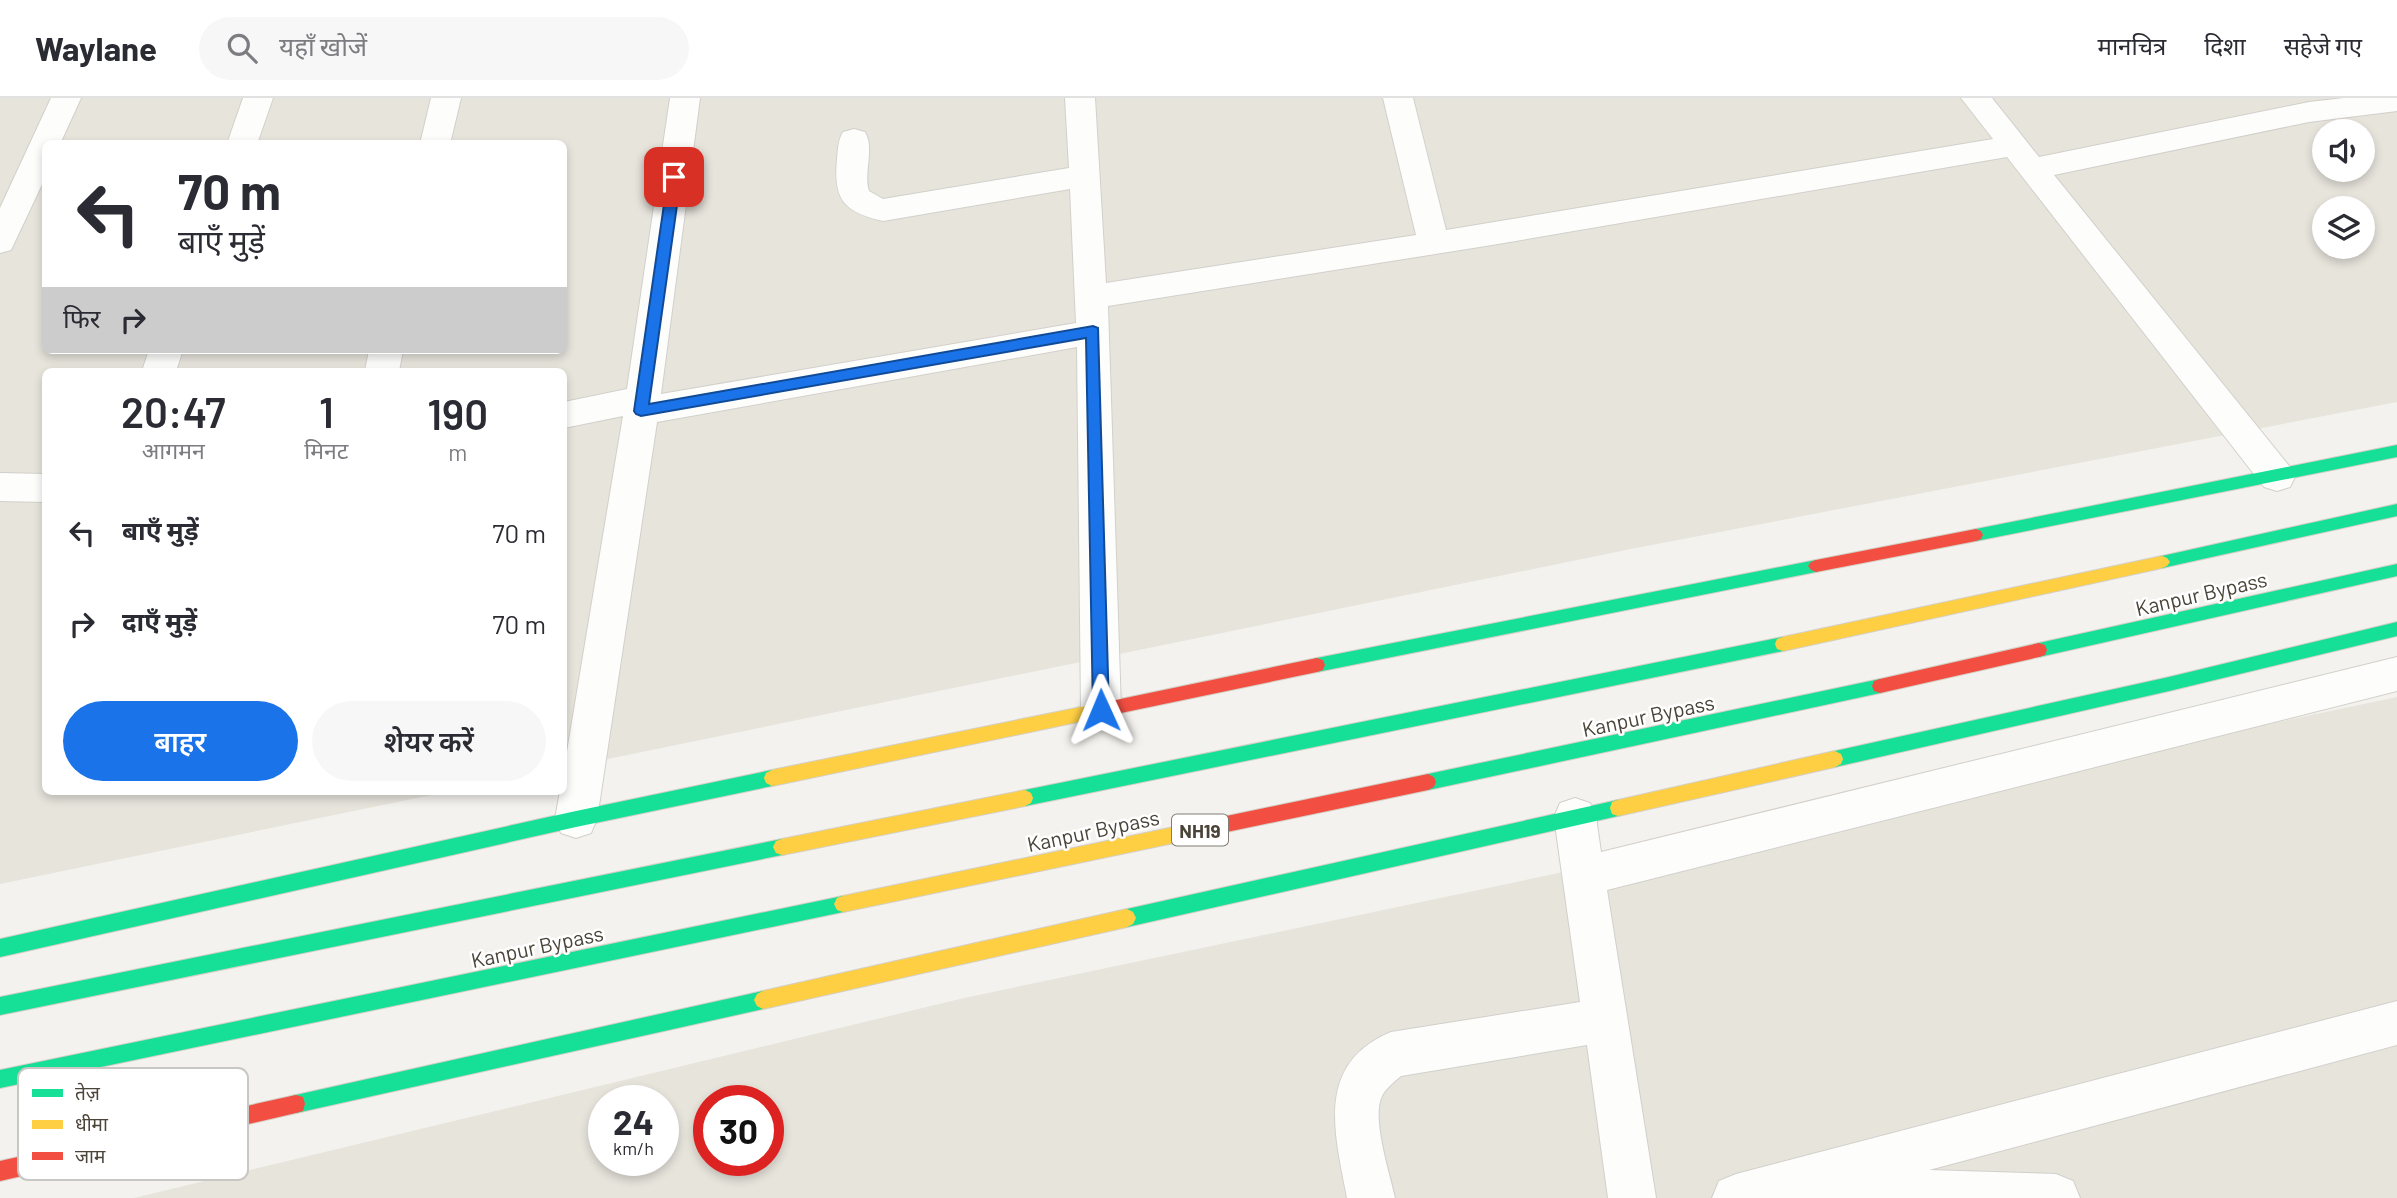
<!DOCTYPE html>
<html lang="hi">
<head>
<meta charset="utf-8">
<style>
  body { margin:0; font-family:Barlow,"Noto Sans Devanagari",sans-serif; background:#f7f7f7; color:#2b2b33; height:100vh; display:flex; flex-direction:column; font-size:26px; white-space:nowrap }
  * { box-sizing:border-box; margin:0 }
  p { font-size:23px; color:#7c7c81 }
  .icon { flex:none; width:38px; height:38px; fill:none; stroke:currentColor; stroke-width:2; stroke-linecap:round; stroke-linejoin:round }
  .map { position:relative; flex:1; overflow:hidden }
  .panel { position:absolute; left:42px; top:270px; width:525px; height:427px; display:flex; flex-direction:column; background:#fff; border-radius:10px; box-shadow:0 4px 10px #0003 }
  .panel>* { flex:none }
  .banner { position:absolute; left:42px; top:42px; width:525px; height:214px; border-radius:10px; box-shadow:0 4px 10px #0003; background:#fff; color:#2b2b33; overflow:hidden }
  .fabs { position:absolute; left:2312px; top:21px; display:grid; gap:14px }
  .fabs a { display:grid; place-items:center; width:63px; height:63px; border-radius:50%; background:#fff; box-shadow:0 4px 10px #0003; font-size:35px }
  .speed { position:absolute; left:588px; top:987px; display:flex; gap:14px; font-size:35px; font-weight:700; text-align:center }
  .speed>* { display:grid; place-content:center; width:91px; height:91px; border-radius:50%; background:#fff; box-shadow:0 4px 10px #0003; line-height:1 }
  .speed small { font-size:18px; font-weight:400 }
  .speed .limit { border:10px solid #d22; background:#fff; color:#111 }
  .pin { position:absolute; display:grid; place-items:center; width:60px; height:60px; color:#fff; margin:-30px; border-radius:14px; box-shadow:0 4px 10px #0006 }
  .me { position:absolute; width:77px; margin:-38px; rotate:359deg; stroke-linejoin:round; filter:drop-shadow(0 0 5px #0008) }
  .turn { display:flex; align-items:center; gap:24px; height:147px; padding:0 21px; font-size:32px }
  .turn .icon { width:91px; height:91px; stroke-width:2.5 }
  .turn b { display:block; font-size:49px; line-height:60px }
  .then { display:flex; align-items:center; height:66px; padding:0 21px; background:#0003; gap:14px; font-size:26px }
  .eta { display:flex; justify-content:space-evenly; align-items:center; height:119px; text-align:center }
  .eta b { font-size:42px; font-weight:600; line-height:49px }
  .primary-button { display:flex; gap:14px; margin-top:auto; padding:14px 21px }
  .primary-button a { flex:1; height:80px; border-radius:42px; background:#1a73e8; color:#fff; font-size:28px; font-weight:600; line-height:80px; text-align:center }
  .primary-button a+a { background:#f7f7f7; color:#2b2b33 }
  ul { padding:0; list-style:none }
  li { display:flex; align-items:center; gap:21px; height:91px; padding:0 21px }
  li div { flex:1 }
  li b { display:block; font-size:26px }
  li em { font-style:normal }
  header { display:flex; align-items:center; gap:42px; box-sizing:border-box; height:98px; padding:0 35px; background:#fff; border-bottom:2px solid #e1e1e2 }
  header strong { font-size:33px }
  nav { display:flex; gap:38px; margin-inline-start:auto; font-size:24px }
  .search { width:490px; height:63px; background:#f7f7f7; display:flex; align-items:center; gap:18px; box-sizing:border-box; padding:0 24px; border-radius:38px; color:#7c7c81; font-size:26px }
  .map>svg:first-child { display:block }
  .residential { fill:#e7e4dc; fill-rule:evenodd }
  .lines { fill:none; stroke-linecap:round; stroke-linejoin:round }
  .street-casing { stroke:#d2d0cb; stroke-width:2 }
  .fast-casing { stroke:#d3cfc5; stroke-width:2 }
  .slow-casing { stroke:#d3cfc5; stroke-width:2 }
  .jam-casing { stroke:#d3cfc5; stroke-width:2 }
  .street { fill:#fdfdfc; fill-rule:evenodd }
  .fast { fill:#16e098; fill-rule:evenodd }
  .slow { fill:#ffcf43; fill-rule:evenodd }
  .jam { fill:#f24e42; fill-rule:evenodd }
  .route { fill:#1a73e8; stroke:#114b97; stroke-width:2 }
  .labels { text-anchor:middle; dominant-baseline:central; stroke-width:5; stroke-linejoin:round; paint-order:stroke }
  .shield { fill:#fff; stroke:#817c74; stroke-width:2 }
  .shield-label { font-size:19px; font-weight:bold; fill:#4b4439 }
  .street-label { font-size:21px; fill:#4b4439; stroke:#fff }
  .key { fill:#fff; stroke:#c9c7c4; stroke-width:2 }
  .key-label { font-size:19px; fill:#4b4439 }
</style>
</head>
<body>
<header>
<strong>Waylane</strong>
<div class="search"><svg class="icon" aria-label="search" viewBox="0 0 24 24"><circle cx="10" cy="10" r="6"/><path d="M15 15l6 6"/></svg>यहाँ खोजें</div>
<nav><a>मानचित्र</a><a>दिशा</a><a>सहेजे गए</a></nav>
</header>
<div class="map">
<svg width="2397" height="1100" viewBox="0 0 2397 1100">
  <rect width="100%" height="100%" fill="#f4f2ee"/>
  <g class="residential">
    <path d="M0,0h2397v304l-766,147 -1067,219v-397h-518v420h405l-451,93zM2324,33h38v39h-38zM46,46h518v206h-518zM2324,110h38v39h-38z"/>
    <path d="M2397,599v501h-2263l830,-200zM604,1003h59v59h-59zM709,1003h59v59h-59z"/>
  </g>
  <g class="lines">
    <defs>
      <g id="street">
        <path d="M51,0h30l-21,46h-14v32l-35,74 -11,3v-45z"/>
        <path d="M243,0h30l-16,46h-30z"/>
        <path d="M431,0h30l-11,46h-30z"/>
        <path d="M670,0h30l-39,296 415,-71 -6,-134 -187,32c-39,-9 -50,-21 -46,-62 1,-10 1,-19 6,-27l11,-3 11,3c10,17 -2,40 4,59l14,8 186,-31 -4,-70h30l11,185 310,-48 -33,-137h30l33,132 547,-91 -32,-41h31l47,59 270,-55 35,-4h53v13l-88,11 -255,53 236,292 5,10 -5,10 -13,4 -13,-4 -257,-330 -515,88 -384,61 13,404 -6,12 -14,6 -14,-6 -6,-12 -4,-363 -420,75 -60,397 -6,14 -15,5 -15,-5 -6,-14 5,-28h4v-21l59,-354 -59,12v-26l63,-13z"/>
        <path d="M149,252h34l-7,21h-34z"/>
        <path d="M369,252h34l-4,21h-34z"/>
        <path d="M0,375l46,1v28l-46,-1z"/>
        <path d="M2397,559v34l-790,199 49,308h-48l-21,-153 -186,31c-6,5 -15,12 -19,20 -11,22 8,78 13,102h-48c-12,-64 -33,-134 44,-166l189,-30 -26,-185 6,-14 15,-5 15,5 6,14 5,35z"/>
        <path d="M2397,903v44l-468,125 127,4 17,7 7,17h-368l7,-17 17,-7z"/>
      </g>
      <g id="fast">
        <path d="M2397,347v12l-421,84 -5,-2 -2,-4 2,-4 5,-2z"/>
        <path d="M2397,406v12l-235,52 -5,-2 -3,-4 3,-4 5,-2z"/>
        <path d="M1816,462l5,2 3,4 -3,4 -5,2 -499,100 -6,-2 -2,-5 2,-5 6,-2z"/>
        <path d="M2397,466v12l-358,81 -6,-2 -2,-5 2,-5 6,-2z"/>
        <path d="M2397,524v14l-228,55 -334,76 -6,-3 -2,-5 2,-5 6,-3 334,-74z"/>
        <path d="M1783,539l6,2 2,5 -2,5 -6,2 -758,155 -6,-3 -2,-5 2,-5 6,-3z"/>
        <path d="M1880,581l6,2 2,5 -2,5 -6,2 -452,97 -6,-3 -2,-5 2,-5 6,-3z"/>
        <path d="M772,672l6,3 2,5 -2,5 -6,3 -196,41 -576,130v-18l576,-128z"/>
        <path d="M1618,702l6,2 2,6 -2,6 -6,2 -491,111 -6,-3 -3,-6 3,-6 6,-3z"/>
        <path d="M782,741l6,2 3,6 -3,6 -6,2 -782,160v-18z"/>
        <path d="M843,798l6,2 3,6 -3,6 -6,2 -843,176v-18z"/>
        <path d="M763,893l6,3 3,6 -3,6 -6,3 -467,104 -7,-2 -2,-7 2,-7 7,-2z"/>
      </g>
      <g id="slow">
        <path d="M2162,458l5,2 3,4 -3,4 -5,2 -379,83 -6,-2 -2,-5 2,-5 6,-2z"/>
        <path d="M1111,603l6,2 2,5 -2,5 -6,2 -339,71 -6,-3 -2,-5 2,-5 6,-3z"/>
        <path d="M1835,653l6,3 2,5 -2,5 -6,3 -217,49 -6,-2 -2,-6 2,-6 6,-2z"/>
        <path d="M1025,692l6,3 2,5 -2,5 -6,3 -243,49 -6,-2 -3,-6 3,-6 6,-2z"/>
        <path d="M1217,720l6,2 2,6 -2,6 -6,2 -374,78 -6,-2 -3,-6 3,-6 6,-2z"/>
        <path d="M1127,811l6,3 3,6 -3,6 -6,3 -364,82 -6,-3 -3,-6 3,-6 6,-3z"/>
      </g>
      <g id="jam">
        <path d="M1976,431l5,2 2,4 -2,4 -5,2 -160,31 -5,-2 -3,-4 3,-4 5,-2z"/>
        <path d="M2039,545l6,2 2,5 -2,5 -6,2 -159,36 -6,-2 -2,-5 2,-5 6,-2z"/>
        <path d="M1317,560l6,2 2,5 -2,5 -6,2 -206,43 -6,-2 -2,-5 2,-5 6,-2z"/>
        <path d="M1428,676l6,3 2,5 -2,5 -6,3 -211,44 -6,-2 -2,-6 2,-6 6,-2z"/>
        <path d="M296,997l7,2 2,7 -2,7 -7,2 -296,68v-20z"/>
      </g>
    </defs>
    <use href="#street" class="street-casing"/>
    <use href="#fast" class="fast-casing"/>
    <use href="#slow" class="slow-casing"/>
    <use href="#jam" class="jam-casing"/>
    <use href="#street" class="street"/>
    <use href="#fast" class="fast"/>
    <use href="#slow" class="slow"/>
    <use href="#jam" class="jam"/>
  </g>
  <path class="route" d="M674,74l7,5 -32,227 444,-78 5,2 11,382 -2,5 -6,2 -6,-2 -2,-5 -7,-372 -445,78 -5,-2 -2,-3 34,-234z"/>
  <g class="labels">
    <rect class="shield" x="1172" y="716.5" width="56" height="31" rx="5"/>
    <g class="shield-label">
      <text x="1200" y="732">NH19</text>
    </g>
    <g class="street-label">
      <text transform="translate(2201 495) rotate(-13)">Kanpur Bypass</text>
      <text transform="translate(1648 617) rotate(-12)">Kanpur Bypass</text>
      <text transform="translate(1093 732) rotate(-12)">Kanpur Bypass</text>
      <text transform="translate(537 848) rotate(-12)">Kanpur Bypass</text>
    </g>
  </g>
  <rect x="18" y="970" width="230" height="112" rx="10" class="key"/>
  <rect x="32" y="991" width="31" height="8" fill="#16e098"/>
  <rect x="32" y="1022" width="31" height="9" fill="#ffcf43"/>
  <rect x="32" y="1054" width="31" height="8" fill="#f24e42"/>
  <g class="key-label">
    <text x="75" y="1002">तेज़</text>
    <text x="75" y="1033">धीमा</text>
    <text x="75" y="1065">जाम</text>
  </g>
</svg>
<div class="fabs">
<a><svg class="icon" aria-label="sound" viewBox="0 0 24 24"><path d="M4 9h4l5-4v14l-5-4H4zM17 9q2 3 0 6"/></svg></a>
<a><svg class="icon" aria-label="layers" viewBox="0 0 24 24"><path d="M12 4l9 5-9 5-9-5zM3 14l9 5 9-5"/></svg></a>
</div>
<div class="speed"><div>24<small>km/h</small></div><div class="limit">30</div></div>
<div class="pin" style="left:674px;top:79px;background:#d93025"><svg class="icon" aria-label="arrive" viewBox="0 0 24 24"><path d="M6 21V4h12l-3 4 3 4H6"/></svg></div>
<svg class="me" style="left:1101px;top:612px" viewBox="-20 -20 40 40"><path d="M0-17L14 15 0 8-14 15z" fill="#1a73e8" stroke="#fff" stroke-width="4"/></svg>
<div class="banner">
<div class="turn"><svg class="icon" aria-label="left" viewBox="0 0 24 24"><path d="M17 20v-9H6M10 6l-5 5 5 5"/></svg><div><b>70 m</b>बाएँ मुड़ें</div></div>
<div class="then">फिर<svg class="icon" aria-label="right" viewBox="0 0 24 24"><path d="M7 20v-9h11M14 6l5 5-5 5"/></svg></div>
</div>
<section class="panel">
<div class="eta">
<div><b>20:47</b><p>आगमन</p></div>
<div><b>1</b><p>मिनट</p></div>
<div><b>190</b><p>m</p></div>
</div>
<ul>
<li><svg class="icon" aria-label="left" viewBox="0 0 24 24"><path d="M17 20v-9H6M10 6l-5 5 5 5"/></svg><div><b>बाएँ मुड़ें</b></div><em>70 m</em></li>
<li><svg class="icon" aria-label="right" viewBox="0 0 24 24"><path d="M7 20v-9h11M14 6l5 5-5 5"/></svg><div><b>दाएँ मुड़ें</b></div><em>70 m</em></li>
</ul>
<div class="primary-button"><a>बाहर</a><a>शेयर करें</a></div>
</section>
</div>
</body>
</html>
